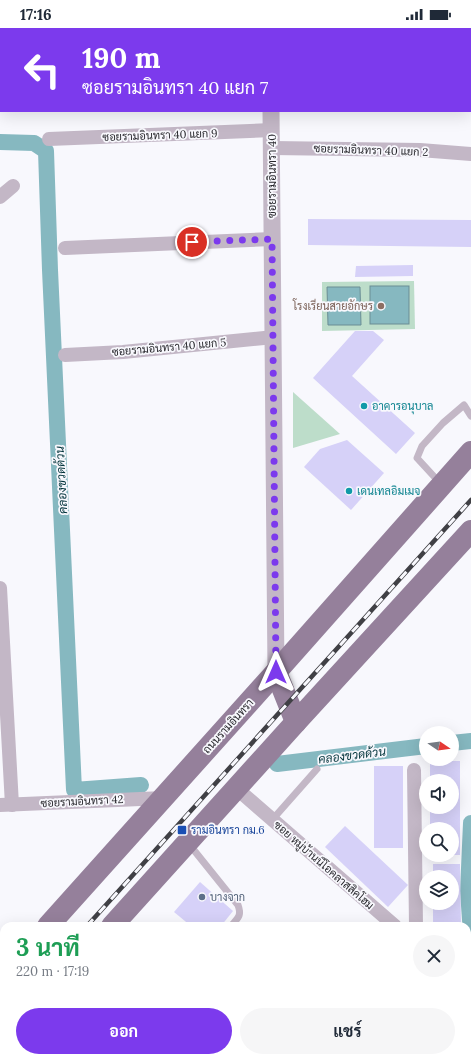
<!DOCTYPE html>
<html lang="th">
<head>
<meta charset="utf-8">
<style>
  body { margin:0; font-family:Lora,Sarabun,serif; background:#f6f6f7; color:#1f2937; height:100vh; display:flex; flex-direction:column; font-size:15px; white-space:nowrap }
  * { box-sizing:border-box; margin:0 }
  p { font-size:13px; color:#747a83 }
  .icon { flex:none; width:22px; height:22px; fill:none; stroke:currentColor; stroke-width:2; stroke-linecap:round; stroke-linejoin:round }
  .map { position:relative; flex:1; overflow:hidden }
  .panel { position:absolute; left:0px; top:894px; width:471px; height:140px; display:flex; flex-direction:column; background:#fff; border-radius:12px 12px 0 0; box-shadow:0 4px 16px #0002 }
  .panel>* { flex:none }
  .guide { position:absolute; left:0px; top:0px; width:471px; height:84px; box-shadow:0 4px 16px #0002; background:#7c3aed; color:#fff; overflow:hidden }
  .needle { width:26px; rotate:103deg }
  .fabs { position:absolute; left:419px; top:698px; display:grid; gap:8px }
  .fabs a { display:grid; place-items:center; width:40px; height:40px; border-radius:50%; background:#fff; box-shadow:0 4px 16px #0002; font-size:20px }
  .pin { position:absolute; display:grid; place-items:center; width:34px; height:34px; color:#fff; margin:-17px; border:2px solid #fff; border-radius:50%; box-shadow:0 1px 4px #0007 }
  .me { position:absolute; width:44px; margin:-22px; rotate:0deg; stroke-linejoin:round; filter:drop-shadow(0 0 3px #0008) }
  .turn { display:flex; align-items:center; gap:14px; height:84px; padding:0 16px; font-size:18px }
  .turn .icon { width:52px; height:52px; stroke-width:2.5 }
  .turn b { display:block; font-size:28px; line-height:34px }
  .round { display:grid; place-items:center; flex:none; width:42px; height:42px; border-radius:21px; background:#f6f6f7 }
  .head { display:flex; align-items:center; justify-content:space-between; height:68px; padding:0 16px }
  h1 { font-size:24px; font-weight:700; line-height:30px; color:#1e9e55 }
  .primary-button { display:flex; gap:8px; margin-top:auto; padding:8px 16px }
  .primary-button a { flex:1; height:46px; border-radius:24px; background:#7c3aed; color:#fff; font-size:16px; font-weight:700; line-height:46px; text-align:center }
  .primary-button a+a { background:#f6f6f7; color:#1f2937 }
  .status { display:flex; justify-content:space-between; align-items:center; height:28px; padding:0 20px; background:#fff; direction:ltr }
  .status svg { height:11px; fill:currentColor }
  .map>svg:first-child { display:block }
  .green { fill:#bdddca }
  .water { fill:#86b8c0; stroke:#6a8d94 }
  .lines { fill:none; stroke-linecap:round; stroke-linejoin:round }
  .canal { stroke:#86b8c0; stroke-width:16 }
  .building { fill:#d6d1f8 }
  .service { stroke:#c3b7c6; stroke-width:7 }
  .minor { stroke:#c3b7c6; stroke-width:14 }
  .tertiary { stroke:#c3b7c6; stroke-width:17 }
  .primary { stroke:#95809b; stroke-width:22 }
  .rail-casing { stroke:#404045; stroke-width:4.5 }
  .rail { stroke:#f8f8fd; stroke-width:3; stroke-dasharray:9; stroke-linecap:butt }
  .route { stroke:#7c3aed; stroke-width:7; stroke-dasharray:0 12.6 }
  .education-dot { fill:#8d6e63; stroke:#f8f8fd; stroke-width:1.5 }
  .culture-dot { fill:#0f9aa8; stroke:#f8f8fd; stroke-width:1.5 }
  .transit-dot { fill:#1a4fb4; stroke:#f8f8fd; stroke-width:1.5 }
  .service-dot { fill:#5c6f8a; stroke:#f8f8fd; stroke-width:1.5 }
  .labels { text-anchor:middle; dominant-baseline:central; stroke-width:3.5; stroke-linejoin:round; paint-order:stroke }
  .street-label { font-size:11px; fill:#29292e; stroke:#f8f8fd }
  .education-label { font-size:11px; fill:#785e54; stroke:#f8f8fd; text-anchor:end }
  .culture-label { font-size:11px; fill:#0d838f; stroke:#f8f8fd; text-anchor:start }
  .transit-label { font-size:11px; fill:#164399; stroke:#f8f8fd; text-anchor:start }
  .service-label { font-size:11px; fill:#4e5e75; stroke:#f8f8fd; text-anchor:start }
  .water-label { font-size:12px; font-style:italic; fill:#02343b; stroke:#f8f8fd }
</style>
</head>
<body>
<div class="status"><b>17:16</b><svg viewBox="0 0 49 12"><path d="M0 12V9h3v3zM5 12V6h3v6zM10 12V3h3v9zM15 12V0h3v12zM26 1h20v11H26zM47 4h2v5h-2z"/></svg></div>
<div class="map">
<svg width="471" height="1034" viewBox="0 0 471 1034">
  <rect width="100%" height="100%" fill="#f8f8fd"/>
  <g class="green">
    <path d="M414,253l1,48 -93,2v-49z"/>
    <path d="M293,364l47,42 -47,14z"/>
  </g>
  <g class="water">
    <rect x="370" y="258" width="39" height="38"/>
    <path d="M327,259h33l1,38h-33z"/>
  </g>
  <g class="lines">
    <g class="canal">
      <path d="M0,114l34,1 12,8 4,119 24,520 67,-5"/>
      <path d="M452,715l19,-2"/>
      <path d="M277,736l149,-18"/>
      <path d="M471,795l-3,68 3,43"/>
    </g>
  </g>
  <g class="building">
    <path d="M308,191l163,1v27l-163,-2z"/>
    <path d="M413,237v11l-58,1 1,-11z"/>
    <path d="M355,303h18l11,9 -32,36 63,57 -19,21 -83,-76z"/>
    <path d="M347,412l37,33 -33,37 -47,-43 16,-18z"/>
    <path d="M430,733h30v94h-8v-26h-22v-22h22v-26h-22z"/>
    <rect x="374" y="738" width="29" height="82"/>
    <path d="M345,798l63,59 -20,22 -63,-60z"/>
    <path d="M433,836h27l1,62h-28v-23h19v-26h-19z"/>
    <path d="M200,854l33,29 -12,15h-30l-17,-14z"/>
    <path d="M263,1030h29l-4,4h-21z"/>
    <path d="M348,1030h44l5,4h-44z"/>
    <path d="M433,1030h30v2l-30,1z"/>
  </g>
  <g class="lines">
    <g class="service">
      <path d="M440,455l-23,-25 5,-12 21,-23 21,-18 7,11"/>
      <path d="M272,792l45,-51"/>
      <path d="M189,816l49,61c4,11 0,13 -7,21"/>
    </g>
    <g class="minor">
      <path d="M158,1l14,-1"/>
      <path d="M49,111l223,-9"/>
      <path d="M272,120l148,2 51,4"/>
      <path d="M0,169l13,-11"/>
      <path d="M65,220l207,-9"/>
      <path d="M65,327l58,-3 151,-15"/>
      <path d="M0,560l12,217"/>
      <path d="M414,742l2,156"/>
      <path d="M236,760l159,138"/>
      <path d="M0,777l164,-7"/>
      <path d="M335,1030l5,4"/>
      <path d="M417,1030v4"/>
      <path d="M304,1034l4,-4"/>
    </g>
    <g class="tertiary">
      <path d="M271,0v1"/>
      <path d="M271,83l5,561"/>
    </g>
    <g class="primary">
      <path d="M276,644l20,50"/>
      <path d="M48,898l228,-254 195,-220"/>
      <path d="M112,898l184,-204 175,-191"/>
      <path d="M0,951l4,-4"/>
      <path d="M0,1024l4,-5"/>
    </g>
    <defs>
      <g id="rail">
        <path d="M87,898l384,-426"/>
        <path d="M0,994l4,-4"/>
      </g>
    </defs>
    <use href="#rail" class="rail-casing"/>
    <use href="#rail" class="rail"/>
  </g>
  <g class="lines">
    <path class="route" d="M192,214l80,-3 4,433"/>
  </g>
  <circle class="education-dot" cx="381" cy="278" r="4"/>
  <g class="culture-dot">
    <circle cx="364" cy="378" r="4"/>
    <circle cx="349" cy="463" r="4"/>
  </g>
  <rect class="transit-dot" x="177" y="797" width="10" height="10" rx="2"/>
  <circle class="service-dot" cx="202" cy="869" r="4"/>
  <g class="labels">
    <g class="street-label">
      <text transform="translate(160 107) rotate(-2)">ซอยรามอินทรา 40 แยก 9</text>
      <text transform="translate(371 122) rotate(2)">ซอยรามอินทรา 40 แยก 2</text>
      <text transform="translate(272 148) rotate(-90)">ซอยรามอินทรา 40</text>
      <text transform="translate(169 319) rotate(-5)">ซอยรามอินทรา 40 แยก 5</text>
      <text transform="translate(228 698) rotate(-48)">ถนนรามอินทรา</text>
      <text transform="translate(82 773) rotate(-3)">ซอยรามอินทรา 42</text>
      <text transform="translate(324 837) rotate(41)">ซอย หมู่บ้านนีโอคลาสสิคโฮม</text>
    </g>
    <g class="education-label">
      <text x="373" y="278">โรงเรียนสายอักษร</text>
    </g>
    <g class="culture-label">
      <text x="372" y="378">อาคารอนุบาล</text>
      <text x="357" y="463">เดนเทลอิมเมจ</text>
    </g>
    <g class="transit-label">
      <text x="191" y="802">รามอินทรา กม.6</text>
    </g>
    <g class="service-label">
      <text x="210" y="869">บางจาก</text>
    </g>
    <g class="water-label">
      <text transform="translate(61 452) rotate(-93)">คลองขวดด้วน</text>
      <text transform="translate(352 727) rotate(-7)">คลองขวดด้วน</text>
    </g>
  </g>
</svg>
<div class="fabs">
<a><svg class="needle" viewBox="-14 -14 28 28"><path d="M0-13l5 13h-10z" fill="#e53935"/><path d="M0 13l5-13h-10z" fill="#747a83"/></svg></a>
<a><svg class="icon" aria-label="sound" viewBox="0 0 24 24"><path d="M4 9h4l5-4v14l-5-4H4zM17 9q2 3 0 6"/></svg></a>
<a><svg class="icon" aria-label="search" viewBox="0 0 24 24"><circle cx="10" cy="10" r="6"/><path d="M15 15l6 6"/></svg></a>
<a><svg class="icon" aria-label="layers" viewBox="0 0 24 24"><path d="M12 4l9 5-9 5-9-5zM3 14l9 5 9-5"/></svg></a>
</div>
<div class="pin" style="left:192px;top:214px;background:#d93025"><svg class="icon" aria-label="arrive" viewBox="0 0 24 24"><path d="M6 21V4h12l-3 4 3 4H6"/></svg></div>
<svg class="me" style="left:276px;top:644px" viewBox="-20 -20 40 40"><path d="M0-17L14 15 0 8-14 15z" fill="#7c3aed" stroke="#fff" stroke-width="4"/></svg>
<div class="guide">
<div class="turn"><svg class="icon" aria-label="left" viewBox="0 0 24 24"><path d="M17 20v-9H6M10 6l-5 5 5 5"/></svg><div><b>190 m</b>ซอยรามอินทรา 40 แยก 7</div></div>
</div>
<section class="panel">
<div class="head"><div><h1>3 นาที</h1><p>220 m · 17:19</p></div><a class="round"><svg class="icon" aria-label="close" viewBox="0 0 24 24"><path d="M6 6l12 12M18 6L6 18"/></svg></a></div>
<div class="primary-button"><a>ออก</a><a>แชร์</a></div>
</section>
</div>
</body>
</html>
